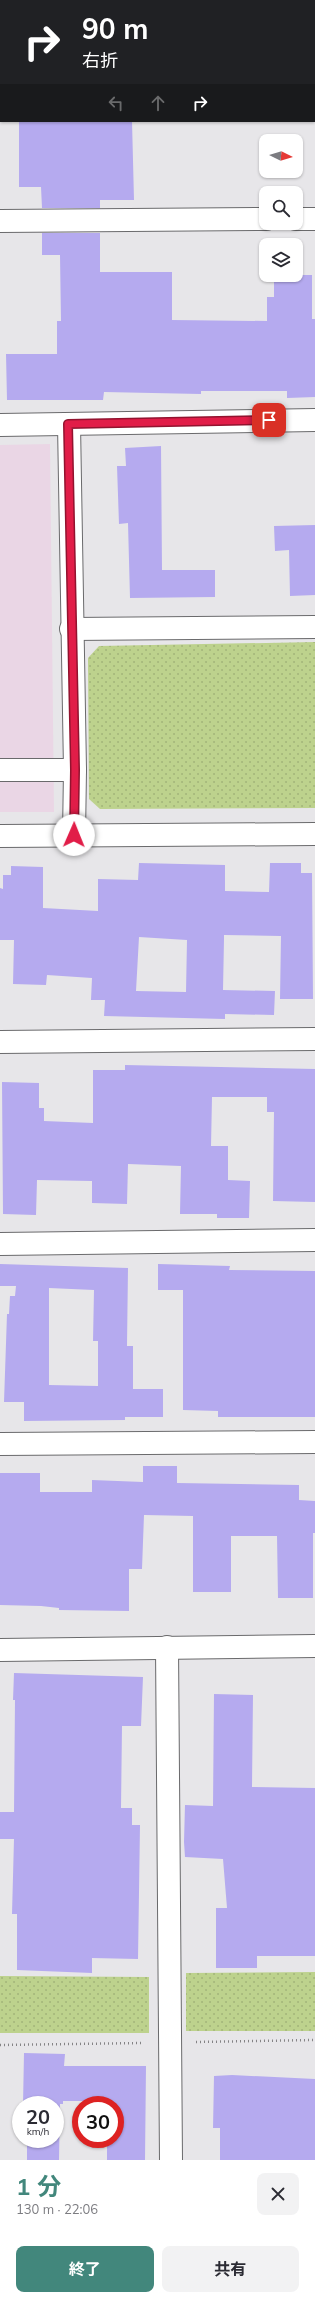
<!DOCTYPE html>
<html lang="ja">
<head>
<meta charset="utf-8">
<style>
  body { margin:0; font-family:Mulish,"Noto Sans JP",sans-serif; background:#f2f2f3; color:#2b2b33; height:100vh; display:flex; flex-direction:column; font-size:15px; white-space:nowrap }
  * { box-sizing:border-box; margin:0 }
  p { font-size:13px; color:#7c7c81 }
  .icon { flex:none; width:22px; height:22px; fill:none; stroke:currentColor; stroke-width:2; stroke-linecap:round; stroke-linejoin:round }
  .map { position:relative; height:2160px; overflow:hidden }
  .panel { display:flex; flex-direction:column; background:#fff; flex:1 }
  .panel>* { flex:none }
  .top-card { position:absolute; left:0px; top:0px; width:315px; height:122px; box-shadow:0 1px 3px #0004; background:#202124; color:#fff; overflow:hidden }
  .needle { width:26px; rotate:95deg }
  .fabs { position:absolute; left:259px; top:134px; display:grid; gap:8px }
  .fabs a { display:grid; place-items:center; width:44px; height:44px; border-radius:8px; background:#fff; box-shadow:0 1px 3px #0004; font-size:20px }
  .speed { position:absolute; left:12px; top:2096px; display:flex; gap:8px; font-size:20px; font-weight:700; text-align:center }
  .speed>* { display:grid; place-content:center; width:52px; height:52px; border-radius:50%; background:#fff; box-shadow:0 1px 3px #0004; line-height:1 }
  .speed small { font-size:10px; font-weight:400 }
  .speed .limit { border:6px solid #d22; background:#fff; color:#111 }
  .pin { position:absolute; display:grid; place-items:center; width:34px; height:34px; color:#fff; margin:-17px; border-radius:8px; box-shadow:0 2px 6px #0006 }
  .me { position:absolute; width:44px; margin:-22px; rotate:1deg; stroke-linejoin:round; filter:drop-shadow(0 0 3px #0008) }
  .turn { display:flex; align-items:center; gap:14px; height:84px; padding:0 16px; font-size:18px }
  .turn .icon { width:52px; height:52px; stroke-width:2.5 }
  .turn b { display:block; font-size:28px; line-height:34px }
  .lanes { display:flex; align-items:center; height:38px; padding:0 16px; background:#0003; justify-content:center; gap:20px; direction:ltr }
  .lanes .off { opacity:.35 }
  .round { display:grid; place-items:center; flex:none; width:42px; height:42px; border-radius:8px; background:#f2f2f3 }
  .headline { display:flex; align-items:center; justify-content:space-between; height:68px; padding:0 16px }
  h1 { font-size:24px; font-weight:700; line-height:30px; color:#42877c }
  .button { display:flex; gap:8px; margin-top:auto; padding:8px 16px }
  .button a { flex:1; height:46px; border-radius:8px; background:#42877c; color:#fff; font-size:16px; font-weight:700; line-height:46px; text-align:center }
  .button a+a { background:#f2f2f3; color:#2b2b33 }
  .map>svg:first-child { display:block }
  .education { fill:#ead6e5 }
  .park { fill:url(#park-dots) }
  .building { fill:#b5aaef; fill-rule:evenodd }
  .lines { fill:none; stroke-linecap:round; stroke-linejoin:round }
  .minor-casing { stroke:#6a6a6c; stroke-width:24 }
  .major-casing { stroke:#c5c4c5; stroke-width:24 }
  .path { stroke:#848385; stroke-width:2.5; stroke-dasharray:1 3; stroke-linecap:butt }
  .minor { stroke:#fff; stroke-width:22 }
  .major { stroke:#daaed0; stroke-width:22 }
  .route-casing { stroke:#92132f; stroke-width:10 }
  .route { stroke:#e11d48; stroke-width:7 }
</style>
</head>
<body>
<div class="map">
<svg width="315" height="2160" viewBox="0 0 315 2160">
  <defs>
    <pattern id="park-dots" width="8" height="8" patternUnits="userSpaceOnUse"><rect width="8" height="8" fill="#bdd28d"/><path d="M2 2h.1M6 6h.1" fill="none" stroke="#a2b479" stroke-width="1.8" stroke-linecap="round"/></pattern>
  </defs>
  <rect width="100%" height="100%" fill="#e7e6e9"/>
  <path class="education" d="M50,444l4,368h-54v-367z"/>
  <g class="park">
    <path d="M315,642v166l-215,1 -11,-10 -1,-141 11,-12z"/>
    <path d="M315,1972v59h-129v-58z"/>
    <path d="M0,1976l149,1v56h-149z"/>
  </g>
  <g class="building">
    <path d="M19,121h113l2,79h-34v8h-58l-1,-21h-22z"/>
    <path d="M42,233h58v39h72v48l95,1v-24h7v-22h38v44h3v78l-28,1v-7h-86v3l-97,-2 -1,8h-96l-1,-46h51v-33h4l-1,-66h-18z"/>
    <path d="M161,446l1,124h53v27l-85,1 -2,-75 -9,1 -2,-58h9l-1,-18z"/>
    <path d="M315,525v70l-25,1 -1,-46 -14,1 -1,-25z"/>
    <path d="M139,863l86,2v26l44,1 1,-29h31v10h11l1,126h-33l1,-63 -57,-1v4l-1,51 52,1 -1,24 -49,-1v5l-121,-3 1,-16h-14l1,-22 -45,-3 -1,10 -33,-1 1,-44h-14v-52l3,1v-14h8v-9l32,1v41l55,3v-32l40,1zM139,937l48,3 -1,52 -50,-1z"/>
    <path d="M125,1065l190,4v133l-42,-1 1,-89h-7v-15h-55l-1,49h17v34l22,1 -1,37h-32v-4h-37l1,-48 -53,-2 -1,40 -35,-1v-22l-55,-1 -1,35 -33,-1 -1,-132 37,1v25h5v13l49,2v-53h32z"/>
    <path d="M0,1264l128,4 -1,78h6v43h30v28h-38v3l-101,1v-19h-20l3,-88h2l1,-18h5l1,-10h-16zM49,1288l45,2 -1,51h5v45l-49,-1z"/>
    <path d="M158,1264l72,2 -1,4 86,1v146h-97v-6l-35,-1v-120h-25z"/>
    <path d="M143,1466h34v17l122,2v15l16,1v32h-2v65h-35l-1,-62h-46v56h-38v-76l-49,-1 -2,54h-13v42l-70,-1v-2l-18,-2 -41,-1v-132h40v19h52v-12l51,2z"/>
    <path d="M14,1673l129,4 -2,49h-19l-1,82h11v17h8l-2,134 -46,-1v15l-75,-3v-56h-5l2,-75h-14v-27h14l1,-112h-2z"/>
    <path d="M214,1694l39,1 -1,92 63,1v168h-58v12h-41v-60h11l-4,-49 -38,-2 -1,-15 1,-37 28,1z"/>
    <path d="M24,2053l41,1 -1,12h82l-1,94h-38v-21h8v-34h-8v-4h-44v3h-3l-1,56h-32v-18l-6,-1v-2h34v-34h-32z"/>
    <path d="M232,2075l83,4v81h-95v-32h-7l1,-52z"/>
  </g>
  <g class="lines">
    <defs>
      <g id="minor">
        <path d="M219,0v1"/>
        <path d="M296,219h19"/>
        <path d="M0,221l266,-2"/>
        <path d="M69,424l6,346 -1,65"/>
        <path d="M0,425l315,-5"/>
        <path d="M71,629l244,-2"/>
        <path d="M0,770h75"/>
        <path d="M0,836l315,-2"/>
        <path d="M0,1042l315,-3"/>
        <path d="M0,1244l315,-4"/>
        <path d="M0,1444l315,-2"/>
        <path d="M167,1647l4,513"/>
        <path d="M0,1650l315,-4"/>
      </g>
      <g id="major">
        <path d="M314,8h1"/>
        <path d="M0,10h1"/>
      </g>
    </defs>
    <use href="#minor" class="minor-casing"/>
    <use href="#major" class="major-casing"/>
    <g class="path">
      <path d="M196,2042l119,-2"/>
      <path d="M0,2045l143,-2"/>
    </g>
    <use href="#minor" class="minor"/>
    <use href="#major" class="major"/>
  </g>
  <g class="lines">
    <defs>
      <path id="route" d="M74,835l1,-65 -7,-346 201,-4"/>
    </defs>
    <use href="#route" class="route-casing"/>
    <use href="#route" class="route"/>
  </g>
</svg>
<div class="fabs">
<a><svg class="needle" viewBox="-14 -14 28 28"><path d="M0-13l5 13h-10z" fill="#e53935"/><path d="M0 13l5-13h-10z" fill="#7c7c81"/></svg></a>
<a><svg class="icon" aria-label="search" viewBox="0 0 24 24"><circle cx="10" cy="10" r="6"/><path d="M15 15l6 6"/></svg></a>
<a><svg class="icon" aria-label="layers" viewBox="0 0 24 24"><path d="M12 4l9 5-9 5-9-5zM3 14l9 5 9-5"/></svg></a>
</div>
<div class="speed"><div>20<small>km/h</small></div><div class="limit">30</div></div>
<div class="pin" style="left:269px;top:420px;background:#d93025"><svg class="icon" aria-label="arrive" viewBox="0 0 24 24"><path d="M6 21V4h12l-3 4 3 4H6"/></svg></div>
<svg class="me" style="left:74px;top:835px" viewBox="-20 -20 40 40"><circle r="19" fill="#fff"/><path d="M0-13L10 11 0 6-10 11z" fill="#e11d48"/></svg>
<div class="top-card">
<div class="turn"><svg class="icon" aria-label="right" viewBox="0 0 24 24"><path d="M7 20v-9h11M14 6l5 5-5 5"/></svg><div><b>90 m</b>右折</div></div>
<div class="lanes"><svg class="icon off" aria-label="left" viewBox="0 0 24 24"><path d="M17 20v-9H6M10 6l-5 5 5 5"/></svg><svg class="icon off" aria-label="ahead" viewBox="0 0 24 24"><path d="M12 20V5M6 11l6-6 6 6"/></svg><svg class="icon" aria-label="right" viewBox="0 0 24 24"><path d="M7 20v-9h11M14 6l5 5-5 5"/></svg></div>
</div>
</div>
<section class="panel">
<div class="headline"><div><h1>1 分</h1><p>130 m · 22:06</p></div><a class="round"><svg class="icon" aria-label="close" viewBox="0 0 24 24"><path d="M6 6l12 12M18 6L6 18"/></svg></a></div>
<div class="button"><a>終了</a><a>共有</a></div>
</section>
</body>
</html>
